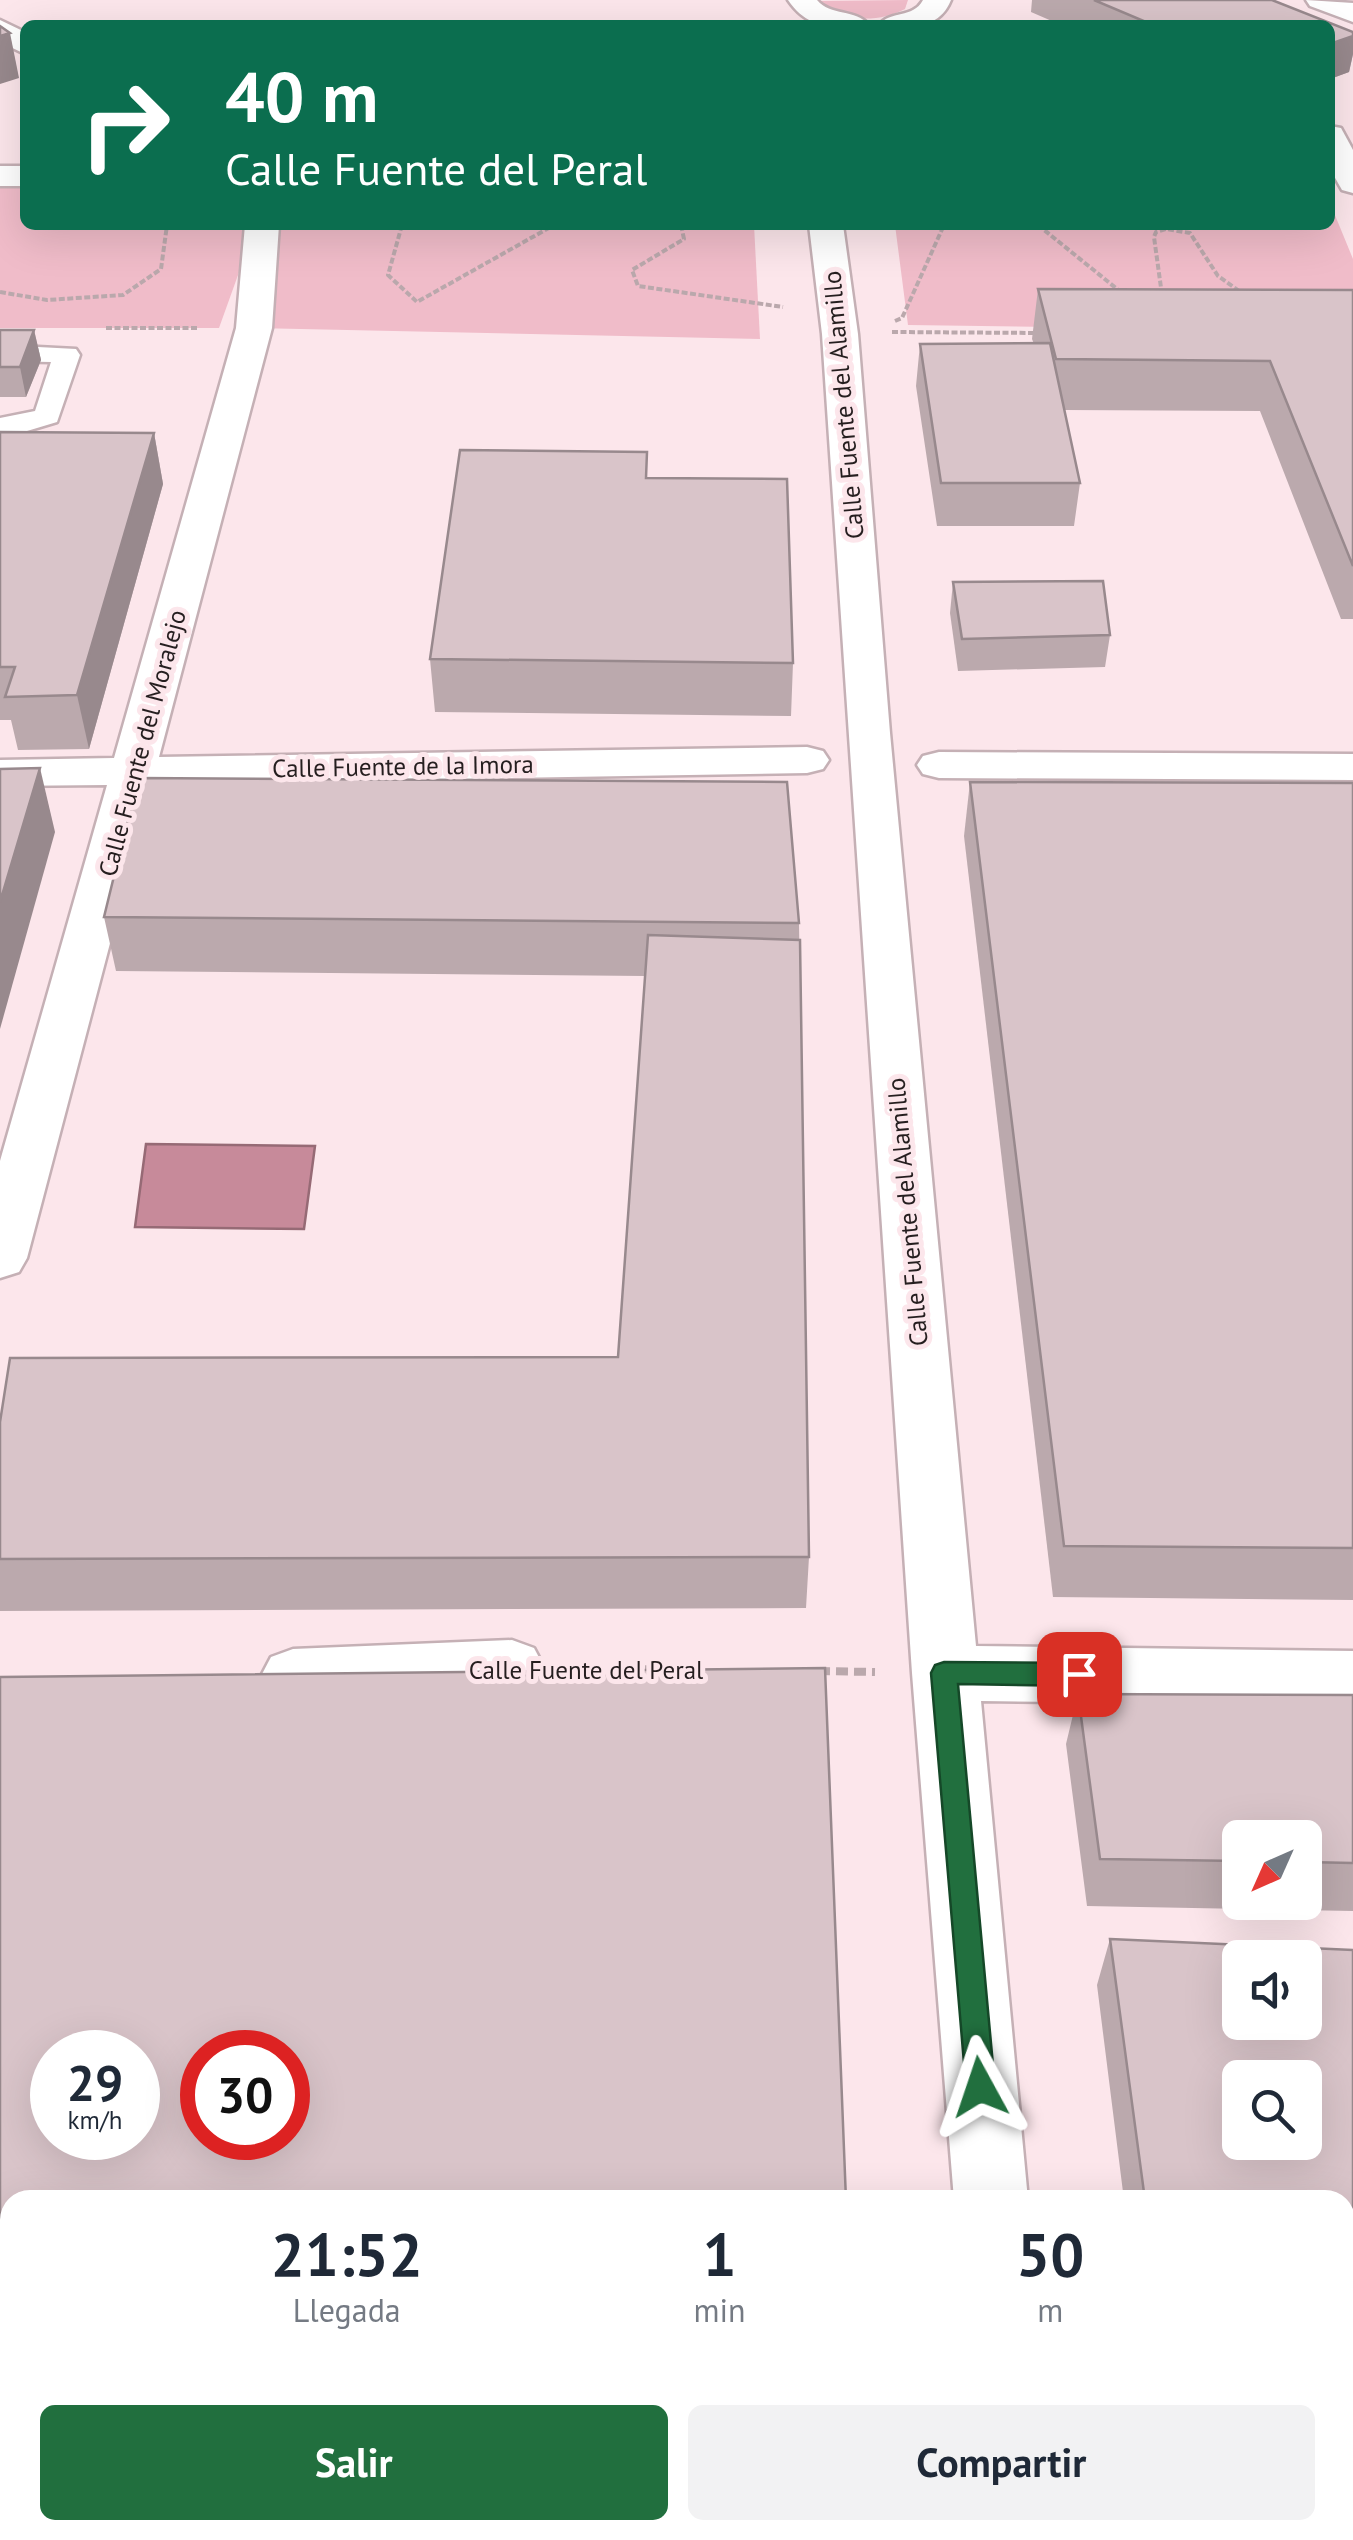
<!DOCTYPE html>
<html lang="es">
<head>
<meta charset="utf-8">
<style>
  body { margin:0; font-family:"PT Sans",sans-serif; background:#f2f2f3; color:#1f2937; height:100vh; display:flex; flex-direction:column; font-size:38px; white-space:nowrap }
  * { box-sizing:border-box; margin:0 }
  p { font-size:32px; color:#747a83 }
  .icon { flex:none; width:55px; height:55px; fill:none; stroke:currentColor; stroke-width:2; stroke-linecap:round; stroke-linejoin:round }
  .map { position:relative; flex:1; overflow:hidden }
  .side { position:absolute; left:0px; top:2190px; width:1355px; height:350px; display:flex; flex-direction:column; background:#fff; border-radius:30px 30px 0 0; box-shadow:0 10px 40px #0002 }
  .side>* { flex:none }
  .top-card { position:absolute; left:20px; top:20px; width:1315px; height:210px; border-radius:15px; box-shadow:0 10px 40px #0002; background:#0b6e4f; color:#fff; overflow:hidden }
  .needle { width:65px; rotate:225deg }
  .tools { position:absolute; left:1222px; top:1820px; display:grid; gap:20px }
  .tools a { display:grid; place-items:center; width:100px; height:100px; border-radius:15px; background:#fff; box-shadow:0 10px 40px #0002; font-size:50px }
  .speed { position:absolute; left:30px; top:2030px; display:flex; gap:20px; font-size:50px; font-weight:700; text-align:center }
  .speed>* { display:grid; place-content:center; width:130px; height:130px; border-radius:50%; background:#fff; box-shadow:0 10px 40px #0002; line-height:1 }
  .speed small { font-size:25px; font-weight:400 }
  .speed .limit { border:15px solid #d22; background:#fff; color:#111 }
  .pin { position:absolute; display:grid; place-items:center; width:85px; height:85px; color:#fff; margin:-42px; border-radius:20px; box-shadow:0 5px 15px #0006 }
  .me { position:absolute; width:110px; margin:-55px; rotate:355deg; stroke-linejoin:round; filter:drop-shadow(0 0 8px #0008) }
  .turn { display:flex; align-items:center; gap:35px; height:210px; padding:0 40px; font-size:45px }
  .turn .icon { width:130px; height:130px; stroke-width:2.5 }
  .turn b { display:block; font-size:70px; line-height:85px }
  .eta { display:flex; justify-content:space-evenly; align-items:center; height:170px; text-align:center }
  .eta b { font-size:60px; font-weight:700; line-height:70px }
  .button { display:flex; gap:20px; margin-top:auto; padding:20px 40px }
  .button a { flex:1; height:115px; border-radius:15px; background:#216f3e; color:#fff; font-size:40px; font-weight:700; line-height:115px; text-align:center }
  .button a+a { background:#f2f2f3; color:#1f2937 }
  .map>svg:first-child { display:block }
  .green { fill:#f0bcc9 }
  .water { fill:#c78a9a; stroke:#966a75; stroke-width:2.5 }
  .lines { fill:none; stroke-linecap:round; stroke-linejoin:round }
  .lane-casing { stroke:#c5b0b5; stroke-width:5 }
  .street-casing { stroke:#c5b0b5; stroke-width:5 }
  .primary-casing { stroke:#c5b0b5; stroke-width:5 }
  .path-far1 { stroke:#baa8ac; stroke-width:4; stroke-dasharray:6 2.5; stroke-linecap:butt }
  .path { stroke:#baa8ac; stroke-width:8; stroke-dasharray:12 6; stroke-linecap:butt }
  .lane { fill:#fff; fill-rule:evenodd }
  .street { fill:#fff; fill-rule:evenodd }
  .primary { fill:#fff; fill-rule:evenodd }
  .wall { fill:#bba9ad; fill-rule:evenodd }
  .shaded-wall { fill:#98898d }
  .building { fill:#d9c4c9; stroke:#98898d; stroke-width:2.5; fill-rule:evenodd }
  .route { fill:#216f3e; stroke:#154828; stroke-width:2.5 }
  .labels { text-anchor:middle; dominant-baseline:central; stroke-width:10; stroke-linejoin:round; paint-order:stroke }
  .street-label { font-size:25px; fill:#251e1f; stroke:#fce6eb }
</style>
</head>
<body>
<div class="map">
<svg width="1353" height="2540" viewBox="0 0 1353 2540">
  <rect width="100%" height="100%" fill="#fce6eb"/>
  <g class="green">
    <path d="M908,0l-3,9c-24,13 -65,15 -84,-8z"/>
    <path d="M0,175h25v50h231l-37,103h-219z"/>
    <path d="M1330,203l23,56v72l-445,-6 -13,-100h435z"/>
    <path d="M282,225h472l6,114 -506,-11z"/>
  </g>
  <path class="water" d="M146,1144l169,2 -11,83 -169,-2z"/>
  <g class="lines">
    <defs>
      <path id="lane" d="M0,345l76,4 4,6 -23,67 -40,12h-17v-16l35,-7 16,-49 -51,-1z"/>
      <g id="street">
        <path d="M788,0h29c13,16 39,9 52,25 -36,0 -59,7 -81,-25z"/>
        <path d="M923,0h28c-13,32 -42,25 -72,25 11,-15 34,-6 44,-25z"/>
        <path d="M0,20l25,12v22l-25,-12z"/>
        <path d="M1330,126l11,2 12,22v43l-11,-3 -12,-21z"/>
        <rect x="0" y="166" width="25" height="20"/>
        <path d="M245,225h34l-7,103 -113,429 648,-10 16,4 6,9 -6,9 -16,4 -655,11 -125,474 -8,14 -19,6v-117l107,-376 -107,1v-26l114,-2 122,-430z"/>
        <path d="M809,225h34l15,109 32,399 86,913 377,5v54l-372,-4 47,499h-74l-42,-527 -90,-1339z"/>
        <path d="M939,752l414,2v26l-414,-2 -16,-4 -6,-9 6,-9z"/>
        <path d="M512,1640l22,8 10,19 -10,19 -22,8 -219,9 -22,-8 -10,-19 10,-19 22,-8z"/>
        <path d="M979,2530h82l1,10h-82z"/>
      </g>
      <path id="primary" d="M1306,0l47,3v19l-43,-16z"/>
    </defs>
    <use href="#lane" class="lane-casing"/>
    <use href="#street" class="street-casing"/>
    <use href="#primary" class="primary-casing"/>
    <g class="path-far1">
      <path d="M402,225l-14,50 29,27 137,-77"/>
      <path d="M681,225l3,14 -52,31 6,16 145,21"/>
      <path d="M1038,225l84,68"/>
      <path d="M0,292l47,8 76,-5 38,-26 6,-44"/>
      <path d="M1162,295l-8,-58 2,-5 10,-3 24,4 28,43 24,17"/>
      <path d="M895,321l7,-3 42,-93"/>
      <path d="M106,328h93"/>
      <path d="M892,332l147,1"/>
    </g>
    <g class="path">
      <path d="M573,1668l112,2"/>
      <path d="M818,1671l57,1"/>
    </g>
    <use href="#lane" class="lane"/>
    <use href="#street" class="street"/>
    <use href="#primary" class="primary"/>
  </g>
  <g class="wall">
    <path d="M1032,0h240l81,32v22l-4,18 -19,7v-54h-269l-30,-13z"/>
    <path d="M1038,289l315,1v329h-12l-81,-208 -196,-1 16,73 -6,43h-137l-21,-140 4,-42h114l-2,-5z"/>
    <path d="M0,330h34l7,30 -15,37h-26z"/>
    <path d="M0,432l154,1 9,51 -74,265 -71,1 -7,-30h-11z"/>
    <path d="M647,452v26l146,185 -2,53 -356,-4 -5,-53z"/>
    <path d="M953,582l157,53 -5,32 -147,4 -8,-58z"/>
    <path d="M970,782l383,1v817l-300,-3 -89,-761z"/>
    <path d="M104,917l695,6 10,634 -3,51 -806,3v-189l618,-65 27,-381 -529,-5z"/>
    <path d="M1078,1694l275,1v216l-266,-5 -21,-162zM1240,1838h65v64h-65z"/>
    <path d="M1110,1939l243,11v590h-186l-2,-10h180v-330h-221l-27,-215zM1240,1958h65v64h-65zM1240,2078h65v64h-65z"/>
  </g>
  <g class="shaded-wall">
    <path d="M10,33l9,45 -19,6v-48z"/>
    <path d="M1353,36v18l-4,18 -19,7v-35z"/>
    <path d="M34,330l7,30 -15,37 -6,-30z"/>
    <path d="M154,433l9,51 -74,265 -12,-54z"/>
    <path d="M40,768l15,64 -55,197v-127z"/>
  </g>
  <g class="building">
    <path d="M1094,0h178l81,32v4l-23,8v-19h-177z"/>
    <path d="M0,26l10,7 -10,3z"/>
    <path d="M1038,289l315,1v276l-83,-205 -214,-2z"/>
    <path d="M0,330h34l-14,37h-20z"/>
    <path d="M1050,343l30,140h-139l-21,-139z"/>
    <path d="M0,432l154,1 -77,262 -72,2 10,-30h-15z"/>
    <path d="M460,450l187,2 -1,26 141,1 6,184 -363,-4z"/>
    <path d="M1103,581l7,54 -148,4 -9,-57z"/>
    <path d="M40,768l-40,134v-133z"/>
    <path d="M138,778l649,4 12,141 -695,-6z"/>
    <path d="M970,782l383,1v765l-289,-2z"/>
    <path d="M648,935l152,5 9,617 -809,2v-137l10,-64 608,-1z"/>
    <path d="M825,1668l21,532h-836v330h850v10h-860v-863zM52,2052h86v86h-86zM202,2052h86v86h-86z"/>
    <path d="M1078,1694l275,1v168l-48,-1v-24h-65v23l-140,-2z"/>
    <path d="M1110,1939l243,11v590h-164l-1,-10h157v-330h-200zM1240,1958h65v64h-65zM1240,2078h65v64h-65z"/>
  </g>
  <path class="route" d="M944,1662l135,1 10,4 3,7 -3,8 -10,4 -121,-2 37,403 -4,10 -11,4 -10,-4 -4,-10 -35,-414 4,-8z"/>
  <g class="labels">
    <g class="street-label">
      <text transform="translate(843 405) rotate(-95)">Calle Fuente del Alamillo</text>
      <text transform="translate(142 743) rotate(-75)">Calle Fuente del Moralejo</text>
      <text transform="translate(403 766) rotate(-1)">Calle Fuente de la Imora</text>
      <text transform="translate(907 1212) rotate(-95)">Calle Fuente del Alamillo</text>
      <text x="586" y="1670">Calle Fuente del Peral</text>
    </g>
  </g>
</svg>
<div class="tools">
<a><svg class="needle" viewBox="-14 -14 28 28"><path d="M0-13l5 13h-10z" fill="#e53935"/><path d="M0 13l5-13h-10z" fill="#747a83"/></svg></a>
<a><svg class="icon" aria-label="sound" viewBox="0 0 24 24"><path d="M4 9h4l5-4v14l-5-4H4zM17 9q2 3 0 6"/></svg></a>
<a><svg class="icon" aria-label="search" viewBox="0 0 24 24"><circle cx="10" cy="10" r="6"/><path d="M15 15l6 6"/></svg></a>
</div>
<div class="speed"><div>29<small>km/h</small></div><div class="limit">30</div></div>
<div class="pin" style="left:1079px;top:1674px;background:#d93025"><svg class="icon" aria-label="arrive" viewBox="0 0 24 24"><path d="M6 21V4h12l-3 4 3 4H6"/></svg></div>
<svg class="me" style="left:980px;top:2087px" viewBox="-20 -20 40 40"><path d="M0-17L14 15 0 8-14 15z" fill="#216f3e" stroke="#fff" stroke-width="4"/></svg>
<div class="top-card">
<div class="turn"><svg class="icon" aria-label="right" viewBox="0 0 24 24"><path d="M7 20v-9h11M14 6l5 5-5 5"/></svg><div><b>40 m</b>Calle Fuente del Peral</div></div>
</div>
<section class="side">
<div class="eta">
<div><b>21:52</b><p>Llegada</p></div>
<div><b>1</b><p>min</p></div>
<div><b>50</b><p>m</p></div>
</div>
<div class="button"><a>Salir</a><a>Compartir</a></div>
</section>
</div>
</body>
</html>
